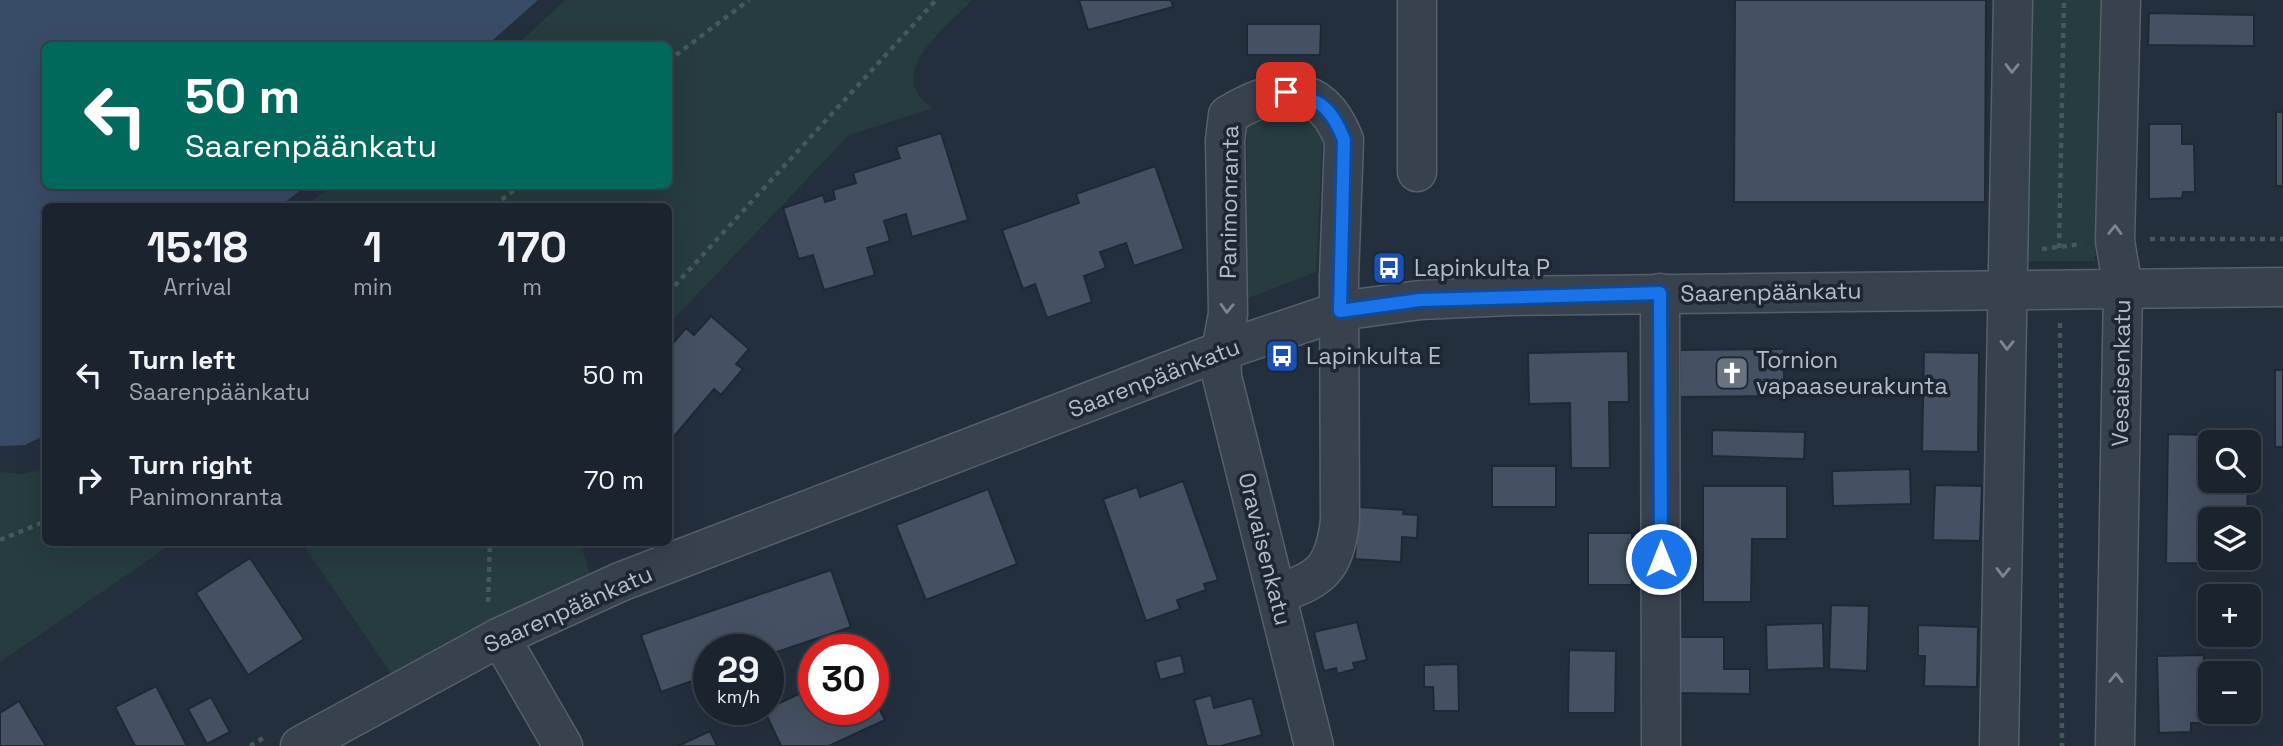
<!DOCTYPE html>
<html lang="en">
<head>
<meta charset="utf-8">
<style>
  body { margin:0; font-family:"Space Grotesk",sans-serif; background:#242b36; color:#f1f3f6; height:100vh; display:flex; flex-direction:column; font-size:26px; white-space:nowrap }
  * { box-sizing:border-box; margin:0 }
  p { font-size:23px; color:#a0a4aa }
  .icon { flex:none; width:38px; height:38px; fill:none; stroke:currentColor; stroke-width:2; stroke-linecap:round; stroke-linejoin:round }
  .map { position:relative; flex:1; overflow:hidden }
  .panel { position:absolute; left:42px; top:203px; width:630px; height:343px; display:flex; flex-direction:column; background:#1b232e; border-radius:10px; box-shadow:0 7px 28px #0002,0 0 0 2px #39404a }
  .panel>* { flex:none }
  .top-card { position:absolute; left:42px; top:42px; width:630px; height:147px; border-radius:10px; box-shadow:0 7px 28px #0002,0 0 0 2px #39404a; background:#00695c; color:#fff; overflow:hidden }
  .tools { position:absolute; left:2198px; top:430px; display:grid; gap:14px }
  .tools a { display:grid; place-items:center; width:63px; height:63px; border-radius:10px; background:#1b232e; box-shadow:0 7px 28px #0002,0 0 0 2px #39404a; font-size:35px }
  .speed { position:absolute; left:693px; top:634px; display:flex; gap:14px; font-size:35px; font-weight:700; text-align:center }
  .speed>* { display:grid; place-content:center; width:91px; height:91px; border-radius:50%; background:#1b232e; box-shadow:0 7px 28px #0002,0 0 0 2px #39404a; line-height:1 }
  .speed small { font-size:18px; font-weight:400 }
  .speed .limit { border:10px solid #d22; background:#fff; color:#111 }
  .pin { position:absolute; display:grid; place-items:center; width:60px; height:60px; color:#fff; margin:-30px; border-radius:14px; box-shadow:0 4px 10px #0006 }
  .me { position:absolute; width:77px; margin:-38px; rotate:0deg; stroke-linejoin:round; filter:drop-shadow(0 0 5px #0008) }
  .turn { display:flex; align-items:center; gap:24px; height:147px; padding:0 28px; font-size:32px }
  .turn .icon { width:91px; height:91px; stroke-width:2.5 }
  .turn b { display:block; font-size:49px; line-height:60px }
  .eta { display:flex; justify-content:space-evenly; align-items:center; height:119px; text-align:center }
  .eta b { font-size:42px; font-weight:600; line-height:49px }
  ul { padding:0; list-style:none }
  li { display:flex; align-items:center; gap:21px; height:105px; padding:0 28px }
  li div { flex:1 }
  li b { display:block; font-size:26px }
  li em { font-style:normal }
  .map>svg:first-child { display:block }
  .green { fill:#263c3f }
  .water { fill:#394c67 }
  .building { fill:#455162; stroke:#1f2835; stroke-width:2 }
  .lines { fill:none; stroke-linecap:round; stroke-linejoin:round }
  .minor-casing { stroke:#565f6c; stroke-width:41 }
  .path { stroke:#44595c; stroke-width:4.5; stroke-dasharray:5 5; stroke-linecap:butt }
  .minor { stroke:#38414e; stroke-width:38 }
  .oneway { stroke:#7c8592 }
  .route-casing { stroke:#114b97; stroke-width:18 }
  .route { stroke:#1a73e8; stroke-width:12 }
  .labels { text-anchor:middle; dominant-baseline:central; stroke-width:7; stroke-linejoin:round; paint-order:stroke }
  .street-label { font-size:23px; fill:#b4bcc9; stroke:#1d2633 }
  .poi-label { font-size:23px; fill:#b4bcc9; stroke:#1d2633; text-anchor:start }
</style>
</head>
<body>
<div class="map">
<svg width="2283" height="746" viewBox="0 0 2283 746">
  <rect width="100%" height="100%" fill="#242f3e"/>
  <g class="green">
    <path d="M565,0h407c-26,28 -91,75 -39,108l-84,27 -180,189 -1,-118h-363l28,-20h335v-140l-151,-1z"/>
    <path d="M2030,0h71l-6,261h-74z"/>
    <path d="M1266,110l36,1 21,19 -7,142 -70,27 1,-173z"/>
    <path d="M45,469l1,73 127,1 -173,119v-190l20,2z"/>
    <path d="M302,543h279l15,53 -184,108z"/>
  </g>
  <path class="water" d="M0,0h538l-51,45 -441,1v140h260l-26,20h-234l-1,229 -20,10 -25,1z"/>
  <g class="building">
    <path d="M1079,0h92l2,7 -85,23z"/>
    <path d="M1735,0h251l-1,202h-251z"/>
    <path d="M2149,13l105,2v31l-106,-1z"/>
    <path d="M1247,24h74l-1,31h-73z"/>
    <rect x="2276" y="112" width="7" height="74"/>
    <path d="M2149,124h33v20h12l1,48h-12l-1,6 -33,1z"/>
    <path d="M941,133l27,87 -56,17 -6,-23 -22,7 6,20 -23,7 8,27 -51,15 -11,-35 -14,4 -16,-51 40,-13 2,7 10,-3 -2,-9 23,-7 -3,-10 47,-15 -4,-11z"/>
    <path d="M1155,166l29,83 -50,17 -8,-23 -26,9 6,16 -22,8 8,26 -45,16 -12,-34 -12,5 -21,-59 77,-27 -3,-9z"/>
    <path d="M711,316l38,33 -13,15 7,5 -22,26 -7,-6 -43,51 -3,-91 18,-21 8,7z"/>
    <path d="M1784,349v47l-104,1v-47z"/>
    <path d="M1628,351l1,51h-20l1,66h-39l-1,-65 -41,1 -1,-51z"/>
    <path d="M1924,352l55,1 -1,99 -56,-1z"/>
    <rect x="2275" y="370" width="8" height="77"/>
    <path d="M1712,430l93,2 -1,27 -92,-3z"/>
    <path d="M2168,434l81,2 -1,7h-38v38h38l-1,39h-37v38h36v6l-80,-1z"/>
    <rect x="1492" y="466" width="64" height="41"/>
    <path d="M1910,469l1,35 -78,2 -1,-35z"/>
    <path d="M1183,481l35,99 -14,4 2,6 -29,10 3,9 -34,12 -43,-122 34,-12 3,10z"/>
    <path d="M1935,485l47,1 -2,55 -47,-1z"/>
    <path d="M1703,486h84v53h-35l-1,63h-48z"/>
    <path d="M988,489l29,75 -91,36 -30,-75z"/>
    <path d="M1358,507l46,3 -1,4 15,1 -1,23 -15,-1 -1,25 -46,-3z"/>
    <rect x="1588" y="533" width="44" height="52"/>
    <path d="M250,558l54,81 -56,36 -52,-82z"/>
    <path d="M831,570l20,57 -83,28v-6h-59v26l-48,17 -20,-57z"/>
    <path d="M1831,605l38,1 -2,65 -38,-2z"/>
    <path d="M1357,622l10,38 -14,3 2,6 -18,5 -1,-6 -12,3 -10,-39z"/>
    <path d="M1823,623l1,45 -57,2 -1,-45z"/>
    <path d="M1918,625l60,2 -1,60 -53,-1 1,-30h-7z"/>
    <path d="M1678,637h46v32h26v25l-72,-1z"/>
    <path d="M1569,650l47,1 -1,62h-47z"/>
    <path d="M1181,655l4,18 -25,7 -5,-18z"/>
    <path d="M2204,655l1,68h-14v9l-32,1 -2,-77z"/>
    <path d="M1458,664l1,47h-25l-1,-24h-9v-22z"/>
    <path d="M156,686l31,60h-52l-20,-39z"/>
    <path d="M814,687v22h59v-13l12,24 -56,26h-48l-17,-36z"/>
    <path d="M1211,695l3,13 38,-10 10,37 -41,11h-14l-13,-46z"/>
    <path d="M211,697l19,35 -23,12 -19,-35z"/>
    <path d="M19,701l27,45h-46v-33z"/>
    <path d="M710,731l7,15h-39z"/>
  </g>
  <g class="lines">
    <defs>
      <g id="minor">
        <path d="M1417,0v172"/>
        <path d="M1660,293l1,453"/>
        <path d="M1277,594c45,-15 57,-25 63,-73l-1,-243 5,-138c-24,-62 -68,-54 -116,-25l-3,25 3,174 -7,37 1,26 92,369"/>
        <path d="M500,637l63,109"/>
        <path d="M300,746l200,-109 120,-55 601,-231 119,-40 80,-11 89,-4 774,-9"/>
        <path d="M1999,746l14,-746"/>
        <path d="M2115,746l8,-458 -8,-47 6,-241"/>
      </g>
    </defs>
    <use href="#minor" class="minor-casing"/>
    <g class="path">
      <path d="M668,61l81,-61"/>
      <path d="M494,206l25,-20"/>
      <path d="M2150,239h133"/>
      <path d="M2059,248l5,-248"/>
      <path d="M2042,249l40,-5"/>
      <path d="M668,293l268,-293"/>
      <path d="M2060,323l2,423"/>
      <path d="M0,540l46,-19"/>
      <path d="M488,602l2,-60"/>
      <path d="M250,746l15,-9"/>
    </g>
    <use href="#minor" class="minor"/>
  </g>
  <defs><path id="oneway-chevron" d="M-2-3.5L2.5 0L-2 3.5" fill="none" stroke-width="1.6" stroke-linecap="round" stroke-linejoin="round" transform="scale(1.75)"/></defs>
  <g class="oneway">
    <use href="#oneway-chevron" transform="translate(2012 68) rotate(91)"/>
    <use href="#oneway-chevron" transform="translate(2115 230) rotate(-89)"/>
    <use href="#oneway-chevron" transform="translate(1227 308) rotate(92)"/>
    <use href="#oneway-chevron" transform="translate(2007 345) rotate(91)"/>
    <use href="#oneway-chevron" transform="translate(2003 572) rotate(91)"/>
    <use href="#oneway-chevron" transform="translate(2116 678) rotate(-89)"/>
  </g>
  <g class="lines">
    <defs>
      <path id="route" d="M1286,92c34,8 45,14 58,48l-4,171 80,-11 240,-7 1,266"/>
    </defs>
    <use href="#route" class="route-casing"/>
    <use href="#route" class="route"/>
  </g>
  <defs>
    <symbol id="bus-square" viewBox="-11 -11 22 22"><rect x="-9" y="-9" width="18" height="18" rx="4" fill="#1a4fb4" stroke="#1d2633"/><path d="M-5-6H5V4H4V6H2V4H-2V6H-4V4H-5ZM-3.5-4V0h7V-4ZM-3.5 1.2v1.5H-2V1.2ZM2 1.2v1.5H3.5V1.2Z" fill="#fff"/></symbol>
    <symbol id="church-square" viewBox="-11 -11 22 22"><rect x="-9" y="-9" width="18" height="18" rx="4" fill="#6b7280" stroke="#1d2633"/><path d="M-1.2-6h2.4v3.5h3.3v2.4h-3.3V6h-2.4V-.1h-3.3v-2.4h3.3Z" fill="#fff"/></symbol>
  </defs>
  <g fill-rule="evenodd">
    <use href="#bus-square" x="1370" y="249" width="38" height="38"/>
    <use href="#bus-square" x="1263" y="337" width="38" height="38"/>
    <use href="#church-square" x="1713" y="354" width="38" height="38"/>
  </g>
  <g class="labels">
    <g class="street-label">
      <text transform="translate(1229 202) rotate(-89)">Panimonranta</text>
      <text transform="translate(1771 292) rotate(-1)">Saarenpäänkatu</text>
      <text transform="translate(2121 373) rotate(-89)">Vesaisenkatu</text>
      <text transform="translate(1154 378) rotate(-21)">Saarenpäänkatu</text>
      <text transform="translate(1265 549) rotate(76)">Oravaisenkatu</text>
      <text transform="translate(568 609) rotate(-24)">Saarenpäänkatu</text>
    </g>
    <g class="poi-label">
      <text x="1414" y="268">Lapinkulta P</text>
      <text x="1306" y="356">Lapinkulta E</text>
      <text x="1756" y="360">Tornion<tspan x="1756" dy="26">vapaaseurakunta</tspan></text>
    </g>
  </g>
</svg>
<div class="tools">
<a><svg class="icon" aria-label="search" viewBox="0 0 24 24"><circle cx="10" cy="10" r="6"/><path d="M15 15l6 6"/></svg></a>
<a><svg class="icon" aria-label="layers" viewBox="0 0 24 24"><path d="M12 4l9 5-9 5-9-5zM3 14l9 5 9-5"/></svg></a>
<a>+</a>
<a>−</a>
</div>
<div class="speed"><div>29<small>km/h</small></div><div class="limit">30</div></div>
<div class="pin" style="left:1286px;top:92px;background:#d93025"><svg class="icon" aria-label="arrive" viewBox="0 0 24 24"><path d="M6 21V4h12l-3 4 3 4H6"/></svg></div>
<svg class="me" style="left:1661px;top:559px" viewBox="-20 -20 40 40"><circle r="17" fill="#1a73e8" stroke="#fff" stroke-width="3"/><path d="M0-11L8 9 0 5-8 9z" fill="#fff"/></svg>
<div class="top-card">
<div class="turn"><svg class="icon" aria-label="left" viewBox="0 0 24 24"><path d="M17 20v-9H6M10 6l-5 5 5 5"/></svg><div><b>50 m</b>Saarenpäänkatu</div></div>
</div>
<section class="panel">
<div class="eta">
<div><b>15:18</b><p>Arrival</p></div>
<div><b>1</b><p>min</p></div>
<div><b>170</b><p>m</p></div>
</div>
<ul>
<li><svg class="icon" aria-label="left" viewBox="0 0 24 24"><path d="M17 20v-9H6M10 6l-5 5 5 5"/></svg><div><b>Turn left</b><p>Saarenpäänkatu</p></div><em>50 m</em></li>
<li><svg class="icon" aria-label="right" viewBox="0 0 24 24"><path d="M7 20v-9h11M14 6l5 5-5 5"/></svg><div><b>Turn right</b><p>Panimonranta</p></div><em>70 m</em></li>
</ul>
</section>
</div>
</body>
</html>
